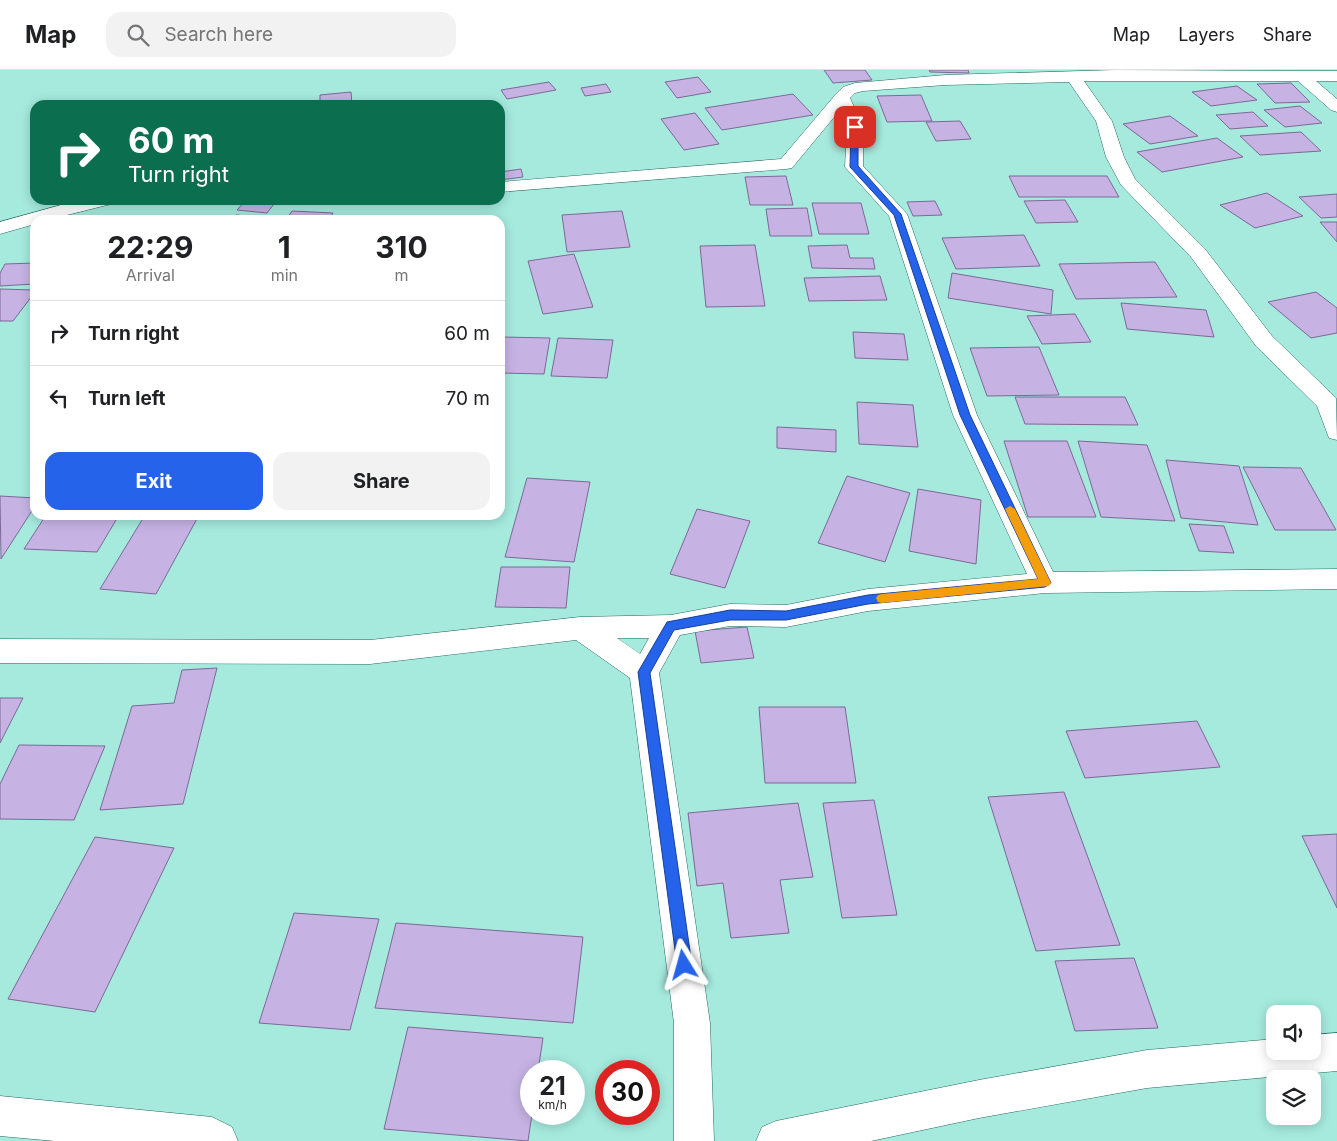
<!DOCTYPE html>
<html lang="en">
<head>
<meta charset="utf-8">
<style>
  body { margin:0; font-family:Inter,sans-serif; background:#f2f2f2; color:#202124; height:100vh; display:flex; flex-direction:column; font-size:19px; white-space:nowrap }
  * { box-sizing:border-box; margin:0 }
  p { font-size:16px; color:#757577 }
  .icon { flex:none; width:28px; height:28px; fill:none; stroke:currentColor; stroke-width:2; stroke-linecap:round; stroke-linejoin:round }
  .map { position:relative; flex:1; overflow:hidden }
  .drawer { position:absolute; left:30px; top:145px; width:475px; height:305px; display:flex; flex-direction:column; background:#fff; border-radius:15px; box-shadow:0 2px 12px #0003 }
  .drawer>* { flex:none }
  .guide { position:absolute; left:30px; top:30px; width:475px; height:105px; border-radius:15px; box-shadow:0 2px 12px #0003; background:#0b6e4f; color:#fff; overflow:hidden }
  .controls { position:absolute; left:1266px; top:935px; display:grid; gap:10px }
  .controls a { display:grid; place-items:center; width:55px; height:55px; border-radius:10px; background:#fff; box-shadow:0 2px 12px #0003; font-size:25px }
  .speed { position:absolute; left:520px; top:990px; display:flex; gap:10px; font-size:25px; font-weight:700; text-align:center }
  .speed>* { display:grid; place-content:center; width:65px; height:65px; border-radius:50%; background:#fff; box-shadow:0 2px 12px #0003; line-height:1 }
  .speed small { font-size:12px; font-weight:400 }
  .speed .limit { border:8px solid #d22; background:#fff; color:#111 }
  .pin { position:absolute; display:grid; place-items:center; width:42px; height:42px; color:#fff; margin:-21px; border-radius:10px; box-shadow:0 2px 8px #0006 }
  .me { position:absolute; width:55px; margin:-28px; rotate:352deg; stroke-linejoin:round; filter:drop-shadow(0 0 4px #0008) }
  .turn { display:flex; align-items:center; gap:18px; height:105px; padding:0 15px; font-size:22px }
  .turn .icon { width:65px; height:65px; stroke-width:2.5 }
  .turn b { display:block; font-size:35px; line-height:42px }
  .eta { display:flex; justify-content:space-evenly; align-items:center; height:85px; text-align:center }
  .eta b { font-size:30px; font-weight:700; line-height:35px }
  .cta { display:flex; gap:10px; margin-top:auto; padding:10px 15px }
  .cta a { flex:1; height:58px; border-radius:15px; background:#2563eb; color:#fff; font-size:20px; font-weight:700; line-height:58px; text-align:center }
  .cta a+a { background:#f2f2f2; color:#202124 }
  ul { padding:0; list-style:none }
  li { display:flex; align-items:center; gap:15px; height:65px; padding:0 15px; border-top:1px solid #e0e0e0 }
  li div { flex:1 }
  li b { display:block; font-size:19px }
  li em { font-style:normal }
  header { display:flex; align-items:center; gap:30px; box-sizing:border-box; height:70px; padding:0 25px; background:#fff; border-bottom:1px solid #e0e0e0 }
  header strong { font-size:24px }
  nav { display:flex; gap:28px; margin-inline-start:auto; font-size:18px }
  .search { width:350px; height:45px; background:#f2f2f2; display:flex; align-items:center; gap:12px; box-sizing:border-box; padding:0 18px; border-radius:15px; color:#757577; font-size:19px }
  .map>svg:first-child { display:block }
  .building { fill:#c6b3e4; stroke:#7b6996 }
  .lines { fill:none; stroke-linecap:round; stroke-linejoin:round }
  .street-casing { stroke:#236960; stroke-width:1 }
  .street { fill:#fff; fill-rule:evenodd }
  .route { fill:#2563eb; stroke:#184099 }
  .slow { fill:#f59e0b }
</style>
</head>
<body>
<header>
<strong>Map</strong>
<div class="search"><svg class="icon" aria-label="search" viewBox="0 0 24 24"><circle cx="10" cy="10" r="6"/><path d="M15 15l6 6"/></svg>Search here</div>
<nav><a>Map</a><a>Layers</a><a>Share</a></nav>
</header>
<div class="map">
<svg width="1337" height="1071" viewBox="0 0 1337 1071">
  <rect width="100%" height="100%" fill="#a6eade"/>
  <g class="building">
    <path d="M824,0h41l7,10 -39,3z"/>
    <path d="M929,0h39l1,3 -39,-1z"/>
    <path d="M698,7l13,15 -34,6 -12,-16z"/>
    <path d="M549,12l7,8 -49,9 -6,-9z"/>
    <path d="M1291,13l19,19 -35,1 -18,-19z"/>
    <path d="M606,14l5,8 -26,4 -4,-8z"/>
    <path d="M1237,16l20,14 -46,6 -19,-14z"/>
    <path d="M351,22l1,13h-32v-10z"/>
    <path d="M793,24l20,21 -91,15 -17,-22z"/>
    <path d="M921,25l11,26 -45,1 -10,-26z"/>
    <path d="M1300,36l22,17 -37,4 -21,-17z"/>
    <path d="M1253,42l15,14 -38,3 -14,-14z"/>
    <path d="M695,43l24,31 -35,6 -23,-31z"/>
    <path d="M1170,46l28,20 -48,8 -27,-20z"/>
    <path d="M960,51l11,18 -35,2 -10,-19z"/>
    <path d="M1301,62l20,19 -61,4 -20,-19z"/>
    <path d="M1217,68l26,19 -81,15 -25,-20z"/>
    <path d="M521,99l2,8 -23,3v-8z"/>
    <path d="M786,106l7,29h-43l-5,-28z"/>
    <path d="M1009,106h98l12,21h-100z"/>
    <path d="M1267,123l36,23 -48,12 -35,-23z"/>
    <path d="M1337,124v23l-16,1 -22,-21z"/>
    <path d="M246,130h31l-10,13 -30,-3z"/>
    <path d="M1065,130l13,22 -42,1 -12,-22z"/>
    <path d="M935,131l7,14 -29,1 -6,-14z"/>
    <path d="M812,133h49l8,31h-50z"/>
    <path d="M807,138l5,28h-42l-4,-27z"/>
    <path d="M292,141l41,2 -4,7h-43z"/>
    <path d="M622,141l8,36 -63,5 -5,-37z"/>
    <path d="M236,145l47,4 -51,1z"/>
    <path d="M358,146l45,2 -1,2h-46z"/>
    <path d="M1320,152h17v20z"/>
    <path d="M1024,165l16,31 -84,3 -14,-31z"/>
    <path d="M755,175l10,61 -59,1 -6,-61z"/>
    <path d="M847,175l3,13h23l2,11 -63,-1 -4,-22z"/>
    <path d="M574,184l19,53 -50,7 -15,-53z"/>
    <path d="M1155,192l22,35 -101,2 -17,-35z"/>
    <path d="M35,193v21l-35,2v-13l5,-9z"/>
    <path d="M952,203l101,17 -2,24 -103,-16z"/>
    <path d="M880,206l7,24 -78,1 -5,-23z"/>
    <path d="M0,219l35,1v2l-22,29h-13z"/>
    <path d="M1316,222l21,16v25l-26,5 -43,-36z"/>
    <path d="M1121,233l85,7 8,27 -87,-8z"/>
    <path d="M1075,244l16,28 -49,2 -15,-28z"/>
    <path d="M853,262l51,2 4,26 -53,-2z"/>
    <path d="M500,267l50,1 -6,36 -44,-1z"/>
    <path d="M558,268l55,2 -6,38 -56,-2z"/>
    <path d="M1039,277l20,48 -72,1 -17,-48z"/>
    <path d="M1015,327h110l13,28 -113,-1z"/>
    <path d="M857,332l56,3 5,42 -59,-3z"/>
    <path d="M777,357l59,3v22l-59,-4z"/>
    <path d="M1004,371h63l29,76h-68z"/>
    <path d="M1078,371l69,4 28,76 -74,-4z"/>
    <path d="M1166,390l73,6 19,59 -77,-7z"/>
    <path d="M1243,397l58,1 35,62h-61z"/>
    <path d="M847,406l63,17 -25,69 -67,-19z"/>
    <path d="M527,408l63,4 -16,80 -69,-5z"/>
    <path d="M918,419l63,11 -5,64 -67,-13z"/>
    <path d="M0,426l35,2v8l-34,53z"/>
    <path d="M697,439l53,12 -25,67 -55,-14z"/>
    <path d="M46,445h73l-22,37 -73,-3z"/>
    <path d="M145,445h54l-43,79 -56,-5z"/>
    <path d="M1189,454l35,2 10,27 -35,-2z"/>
    <path d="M501,497h69l-4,41 -71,-1z"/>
    <path d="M747,557l7,31 -53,5 -6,-32z"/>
    <path d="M217,598l-34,136 -83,6 32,-104 42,-3 8,-33z"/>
    <path d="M0,628h23l-23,45z"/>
    <path d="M759,637h86l11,76h-91z"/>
    <path d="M1197,651l23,46 -135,11 -19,-47z"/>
    <path d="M19,675l86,1 -31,74 -74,-1v-35z"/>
    <path d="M1064,722l56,153 -84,6 -48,-154z"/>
    <path d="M874,730l23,115 -55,3 -19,-115z"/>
    <path d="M798,733l15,74 -33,3 9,53 -58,5 -8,-55 -26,3 -9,-73z"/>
    <path d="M1337,764v74l-35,-72z"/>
    <path d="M95,767l79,11 -79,164 -87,-13z"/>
    <path d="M294,843l85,6 -29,111 -91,-7z"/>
    <path d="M396,853l187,14 -10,86 -198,-15z"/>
    <path d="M1134,888l24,70 -83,3 -20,-70z"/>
    <path d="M408,957l135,11 -5,33h-7l1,43 -4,27 -144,-12z"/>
  </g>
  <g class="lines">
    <defs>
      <g id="street">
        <path d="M1115,0l222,1v10h-21l21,18v13l-6,-2 -33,-29h-214l28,40 12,36 11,22 70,70 67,87 64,62 1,42 -8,-2 -12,-32 -61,-60 -65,-89 -70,-72 -15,-28 -10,-36 -27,-39 -124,3 -82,6 -8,2 -5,5 13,29v39l44,48 70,201 76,157 284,-3v20l-292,4 -177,18 -82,16 -56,-1 -50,9 -21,38 51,350 4,118h-40v-118l-44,-345 -54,-38 -206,24 -370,-1v-24l370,1 210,-23 91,-2 59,-11 56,1 82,-16 159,-15 -74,-159 -64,-199 -44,-49 2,-40 -7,-17 -48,58 -6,1 -286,23v-10l281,-23 55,-65 7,-7 12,-4 90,-8zM617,568h32l-9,16z"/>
        <path d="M79,130h37l-3,4 -6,1 -60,15h-12v4l-35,10v-12z"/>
        <path d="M1337,963v38l-190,17 -168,30 -108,23h-115l6,-14 14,-6 203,-41 168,-30 128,-11v12h37v-16z"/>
        <path d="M0,1026l212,21 20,10 6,14h-183l-55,-5z"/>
      </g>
    </defs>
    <use href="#street" class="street-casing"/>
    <use href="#street" class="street"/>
  </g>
  <path class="route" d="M855,55l3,2v39l43,48 69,201 81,168 -6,4 -177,17 -82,16h-56l-56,10 -24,43 42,292 -2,5 -6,2 -5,-2 -2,-5 -39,-293 29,-50 63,-12 56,1 82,-16 170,-16 -78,-164 -66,-200 -44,-48 1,-40z"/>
  <path class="slow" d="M1010,436l5,3 36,74 -2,3 -167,17 -4,-1 -2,-4 2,-3 4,-1 156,-15 -33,-70z"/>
</svg>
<div class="controls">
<a><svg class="icon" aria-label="sound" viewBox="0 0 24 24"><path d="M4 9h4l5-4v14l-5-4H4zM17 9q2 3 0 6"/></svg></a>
<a><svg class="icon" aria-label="layers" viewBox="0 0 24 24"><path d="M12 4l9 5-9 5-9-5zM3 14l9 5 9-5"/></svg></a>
</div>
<div class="speed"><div>21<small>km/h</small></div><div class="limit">30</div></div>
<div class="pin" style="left:855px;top:57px;background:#d93025"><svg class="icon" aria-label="arrive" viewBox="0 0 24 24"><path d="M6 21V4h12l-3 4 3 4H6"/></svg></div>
<svg class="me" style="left:684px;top:895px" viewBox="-20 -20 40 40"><path d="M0-17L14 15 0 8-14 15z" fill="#2563eb" stroke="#fff" stroke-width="4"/></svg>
<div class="guide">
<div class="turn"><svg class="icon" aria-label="right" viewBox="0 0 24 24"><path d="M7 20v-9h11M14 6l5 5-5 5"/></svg><div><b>60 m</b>Turn right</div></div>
</div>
<section class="drawer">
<div class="eta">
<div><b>22:29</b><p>Arrival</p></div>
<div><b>1</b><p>min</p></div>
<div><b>310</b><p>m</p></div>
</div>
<ul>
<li><svg class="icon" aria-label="right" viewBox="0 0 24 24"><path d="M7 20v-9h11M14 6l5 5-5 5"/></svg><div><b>Turn right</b></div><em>60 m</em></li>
<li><svg class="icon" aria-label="left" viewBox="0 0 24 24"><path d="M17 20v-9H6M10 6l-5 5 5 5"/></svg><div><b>Turn left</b></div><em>70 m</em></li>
</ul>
<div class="cta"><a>Exit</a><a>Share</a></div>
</section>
</div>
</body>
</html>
